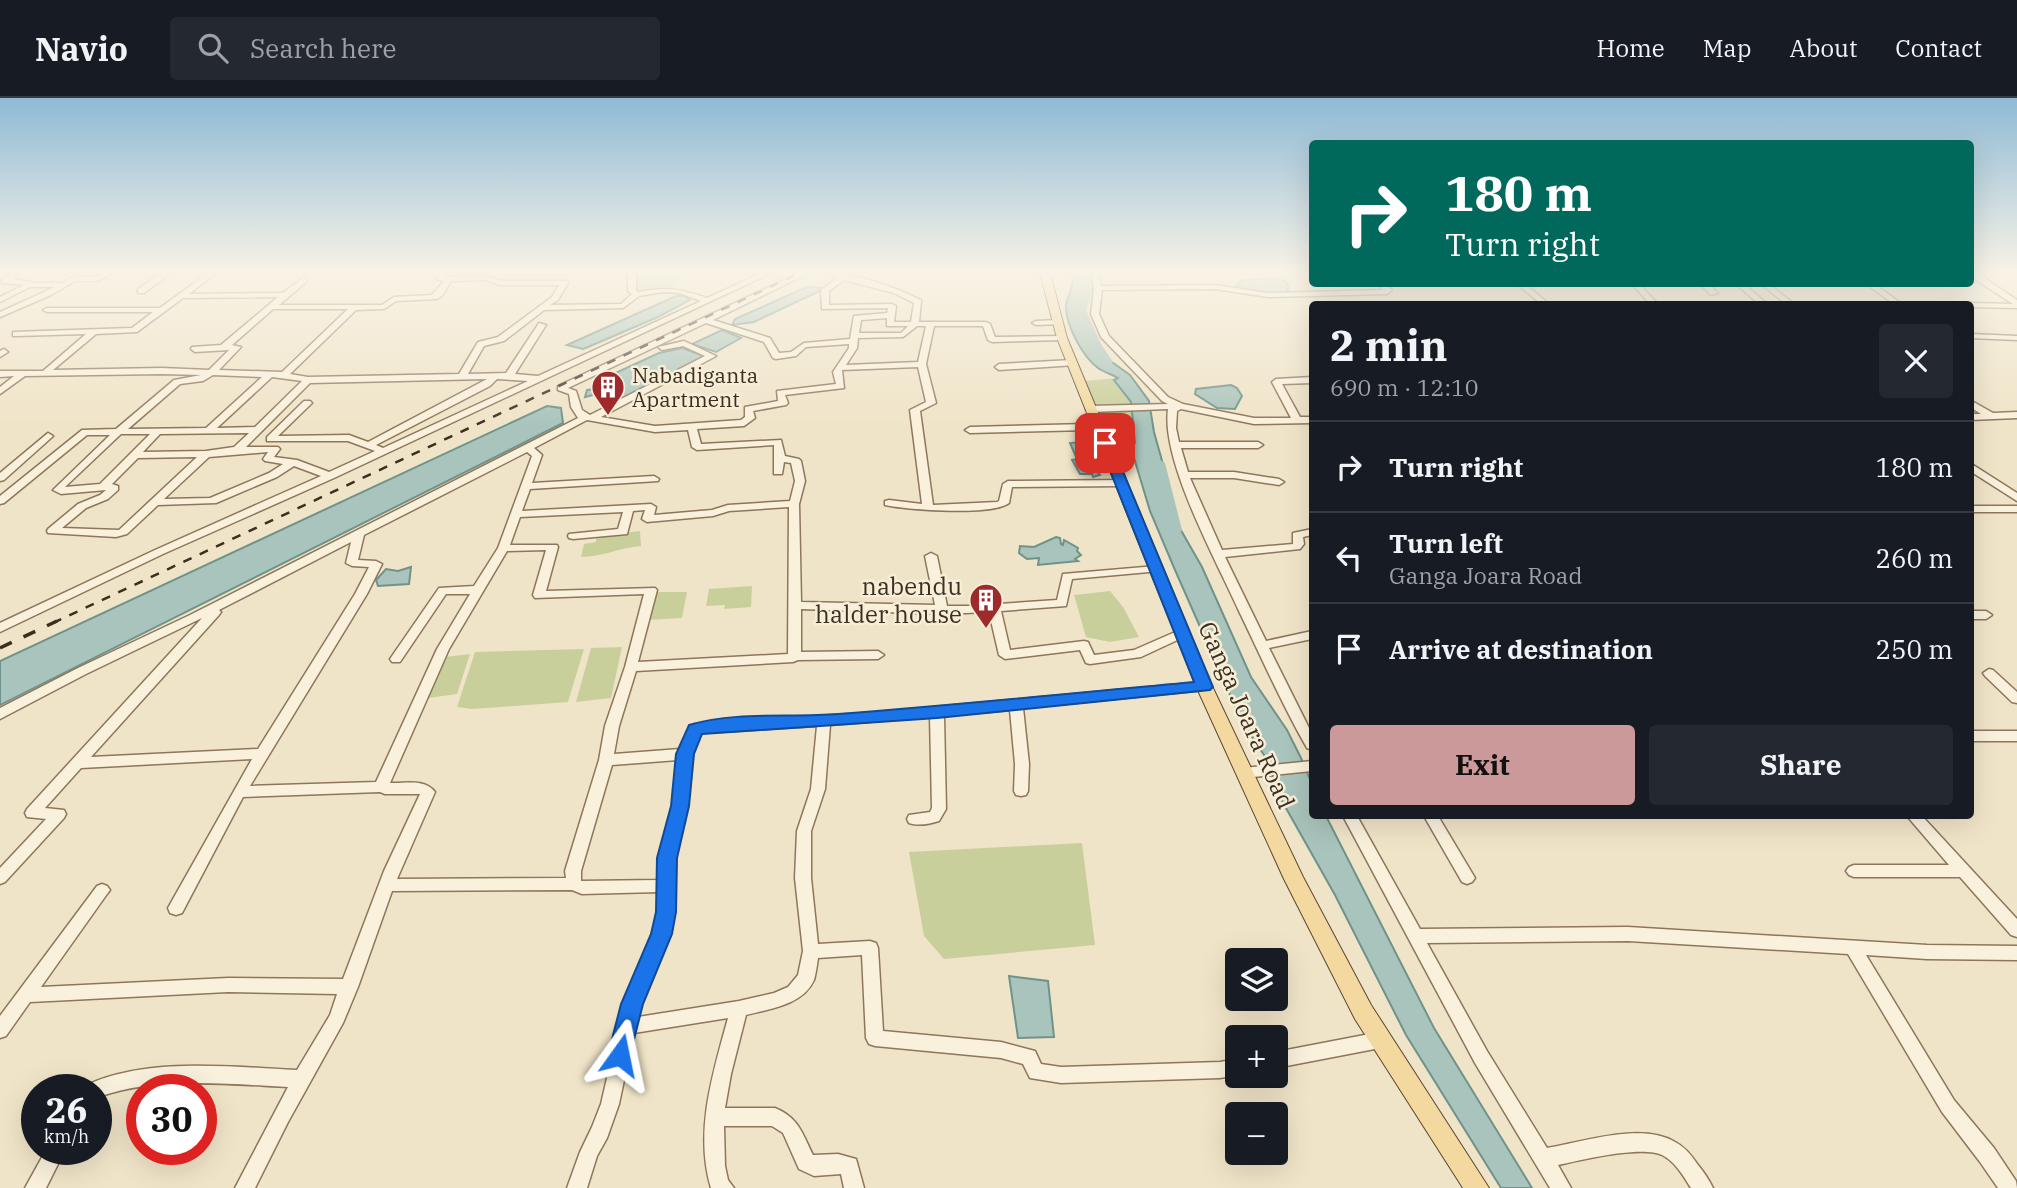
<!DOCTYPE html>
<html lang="en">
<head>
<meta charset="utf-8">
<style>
  body { margin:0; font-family:"IBM Plex Serif",serif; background:#242831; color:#f1f3f6; height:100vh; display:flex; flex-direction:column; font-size:26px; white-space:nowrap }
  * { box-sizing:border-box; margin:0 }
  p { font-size:23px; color:#9ea1a6 }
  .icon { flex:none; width:38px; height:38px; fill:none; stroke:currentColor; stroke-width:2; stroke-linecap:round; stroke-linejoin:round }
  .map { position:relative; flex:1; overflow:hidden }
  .panel { position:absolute; left:1309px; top:203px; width:665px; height:518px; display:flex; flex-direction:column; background:#171b24; border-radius:7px; box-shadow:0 7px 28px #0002 }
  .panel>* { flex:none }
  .guide { position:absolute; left:1309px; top:42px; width:665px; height:147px; border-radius:7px; box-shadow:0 7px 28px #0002; background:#00695c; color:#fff; overflow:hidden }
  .fabs { position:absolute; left:1225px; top:850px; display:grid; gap:14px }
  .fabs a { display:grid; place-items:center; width:63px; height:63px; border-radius:7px; background:#171b24; box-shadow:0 7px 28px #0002; font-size:35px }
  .speed { position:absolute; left:21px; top:976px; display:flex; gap:14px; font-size:35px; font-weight:700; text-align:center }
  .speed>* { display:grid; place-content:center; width:91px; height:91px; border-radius:50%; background:#171b24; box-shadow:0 7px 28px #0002; line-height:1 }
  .speed small { font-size:18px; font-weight:400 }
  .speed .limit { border:10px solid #d22; background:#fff; color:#111 }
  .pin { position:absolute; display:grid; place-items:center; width:60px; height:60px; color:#fff; margin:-30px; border-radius:14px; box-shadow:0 4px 10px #0006 }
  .me { position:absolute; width:77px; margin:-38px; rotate:12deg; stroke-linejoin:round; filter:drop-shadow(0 0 5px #0008) }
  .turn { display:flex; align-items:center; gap:24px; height:147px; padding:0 21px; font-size:32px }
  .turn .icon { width:91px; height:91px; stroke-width:2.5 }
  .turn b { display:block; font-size:49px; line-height:60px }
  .round { display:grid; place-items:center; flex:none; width:74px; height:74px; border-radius:7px; background:#242831 }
  .head { display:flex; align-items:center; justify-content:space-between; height:119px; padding:0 21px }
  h1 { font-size:42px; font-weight:700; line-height:52px }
  .action { display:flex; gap:14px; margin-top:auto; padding:14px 21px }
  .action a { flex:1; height:80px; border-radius:7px; background:#cc999b; color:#111; font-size:28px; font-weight:700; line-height:80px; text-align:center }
  .action a+a { background:#242831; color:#f1f3f6 }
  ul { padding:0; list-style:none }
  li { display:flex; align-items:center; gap:21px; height:91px; padding:0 21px; border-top:2px solid #363941 }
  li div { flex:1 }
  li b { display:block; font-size:26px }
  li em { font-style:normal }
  header { display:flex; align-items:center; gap:42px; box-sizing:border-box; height:98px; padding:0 35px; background:#171b24; border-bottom:2px solid #363941 }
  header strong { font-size:33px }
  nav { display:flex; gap:38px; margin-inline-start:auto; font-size:24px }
  .search { width:490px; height:63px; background:#242831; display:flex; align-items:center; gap:18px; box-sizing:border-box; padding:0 24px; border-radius:7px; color:#9ea1a6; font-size:26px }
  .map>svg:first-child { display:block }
  .green { fill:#c9cf9b }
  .water { fill:#a9c4bc; stroke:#6f938a; stroke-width:2 }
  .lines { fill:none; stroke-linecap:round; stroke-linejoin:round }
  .canal { fill:#a9c4bc; fill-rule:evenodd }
  .river { fill:#a9c4bc; fill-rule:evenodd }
  .minor-casing { stroke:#8d765c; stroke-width:3 }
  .major-casing { stroke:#5b4430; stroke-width:2 }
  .minor { fill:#faf1dc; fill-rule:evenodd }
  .major { fill:#f3d9a0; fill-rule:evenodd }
  .rail-far1 { stroke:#3d2e20; stroke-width:2.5; stroke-dasharray:9 9; stroke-linecap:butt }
  .rail { stroke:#3d2e20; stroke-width:3.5; stroke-dasharray:13 13; stroke-linecap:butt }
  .route { fill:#1a73e8; stroke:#114b97; stroke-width:2 }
  .labels { text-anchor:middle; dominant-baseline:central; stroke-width:5; stroke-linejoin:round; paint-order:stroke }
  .far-poi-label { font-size:21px; fill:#3d2e20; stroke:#f7eed8; text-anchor:start }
  .poi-label { font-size:24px; fill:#3d2e20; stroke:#f7eed8; text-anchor:end }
  .street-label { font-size:24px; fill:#3d2e20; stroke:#f7eed8 }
</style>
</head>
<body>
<header>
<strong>Navio</strong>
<div class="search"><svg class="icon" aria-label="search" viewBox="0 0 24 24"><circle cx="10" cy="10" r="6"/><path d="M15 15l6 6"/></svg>Search here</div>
<nav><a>Home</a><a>Map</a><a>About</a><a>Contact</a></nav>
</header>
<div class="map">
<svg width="2017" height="1090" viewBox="0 0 2017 1090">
  <rect width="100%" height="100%" fill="#f0e4c8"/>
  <g class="green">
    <path d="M673,175l3,14 -40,3v-16z"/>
    <path d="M1117,280l17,16 7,49 -25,4 -7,-7 -25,-59z"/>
    <path d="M640,433l1,15c-22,2 -39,11 -60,11l3,-13 12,-2v-6z"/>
    <path d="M752,488l-1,21 -27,2 1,-4 -19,1 3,-17z"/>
    <path d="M1110,493l13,16 16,30 -29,5 -24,-5 -12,-42z"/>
    <path d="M654,494h33l-5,26 -35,2z"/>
    <path d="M622,549l-11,51 -35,4 15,-54z"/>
    <path d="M584,551l-16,53 -96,7 -15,-2 18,-55z"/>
    <path d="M470,556l-13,40 -29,4 17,-41z"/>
    <path d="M1082,745l13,102 -151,14 -20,-23 -15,-84z"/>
  </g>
  <g class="water">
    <path d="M1072,175h12l-3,39 2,13 26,35 21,15 19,26 5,31 10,36v19l6,24 32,56 49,110 36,53 14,28 11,26v32h14l108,212 98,160h-31l-95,-153 -71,-140 -53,-94 -18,-46 -22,-33 -67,-152 -25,-59 -19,-63 4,-5 -4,-41 -17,-22 4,-2c-6,-4 -13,-5 -20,-10 -15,-11 -33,-43 -32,-63 2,-12 8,-15 6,-32z"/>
    <path d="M1274,180l11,3 4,5 -2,6c-18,1 -35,4 -51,-6l6,-6z"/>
    <path d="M807,189l19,1 -72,34 -22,3 3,-6z"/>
    <path d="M676,198h8l6,4 -32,17 -70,30 -5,2 -16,-4z"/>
    <path d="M722,232l19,8 -25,14 -24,-8z"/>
    <path d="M682,250l22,8 -87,45 -20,-7 -12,3 2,-7 8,-1 3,-8 61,-28z"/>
    <path d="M1231,287l6,3 5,8 -7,13 -18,-1 -22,-14 1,-5z"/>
    <path d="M547,308l14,2 2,15 -563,282v-44z"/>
    <path d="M1081,344l12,7 -2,1 3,5 -6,3 12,17 -7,2 -1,-3h-12l-8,-14 5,-1 -7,-16z"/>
    <path d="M1056,439l4,1 1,6 2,1 1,-5 14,8 -1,3 4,4 -6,4 3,2 -40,4 1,-7 -12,1 -8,-6 1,-7 14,1z"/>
    <path d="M411,469l-2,17 -31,2 -2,-6 10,-11 12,2z"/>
    <path d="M1009,878l39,5 6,56 -36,1z"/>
  </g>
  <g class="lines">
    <path class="canal" d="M1160,362l5,3 17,67 -1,2 -4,1 -5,-3 -17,-67z"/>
    <path class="river" d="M1078,175h14l1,17 -7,20 15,34 12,18 -2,3h-12l-14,-21 -13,-34 7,-20z"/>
    <defs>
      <g id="minor">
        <path d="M12,175h9l-8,6 23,4h26l11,-6h24l6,-4h9l-14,8h-23l-24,14 -51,22v-5l55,-25h-25l-30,15v-5l24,-12 -22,-2v-4z"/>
        <path d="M162,175h9l-27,20h-6v-4z"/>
        <path d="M208,175h8l-27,21 94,-1 20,-15h3v4l-27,23h103l12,-8 38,-2 12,-14 -8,-2 3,-6h7l-1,4 42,-1 14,5h66l1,2 -10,17 -8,5 71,-1 11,-10 -4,-3v-18h8v17l2,2c30,-5 40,-4 69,6l54,-25h10l-437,205 -171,76 -163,78v-9l155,-73 166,-74 -27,-10 -17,11 -61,26 -58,2 -31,29 -11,3 -68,-4 -1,-2 1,-2 30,-25 22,-9 6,-5 -45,4 -8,-4 57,-55h-23l-83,68 -4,1v-8l82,-66 34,-1 58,-49 27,-5 -39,-1 -137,2 -25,18v-7l14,-11 -14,1v-6h43l43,-37 -70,2h-3v-4l119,-4 21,-16h-106l-4,-2 4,-2h113zM486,182l14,5h59l-7,12 -54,40 -20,5 -19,32 -151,3 -18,-3 66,-64 28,-1 12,-8 41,-2 5,-3 9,-15zM663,194l16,1 22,8 -163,75 -23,-2 31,-49 -7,-2 -33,50 -38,1 16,-28 20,-5 40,-31 79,-2 16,-12zM278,199l-57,48 -29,2 -1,2 4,3 34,-2 -20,20 -47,-2 -109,2 43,-36 41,-2 46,-34zM273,211h75l-66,63 -63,-2 22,-23 -9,-2zM213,277l49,2 -56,51 -78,1 52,-45 23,-3zM272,279l30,4 -47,46 -38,1zM487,281l-119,63 -19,-7 -71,1 34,-33 -2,-2h-6l-37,36v4h81l27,10 -46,21 -32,-12 -23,-3 6,-8 -2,-2h-32l64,-64zM497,281l31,2 -145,67 -7,-3 114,-59zM249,335l-15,14 -28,4 -63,1 17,-18zM121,336h29l-50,50 -35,3zM268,354l-5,7 2,2 18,3 -14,9 -59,25 -46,1 45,-42zM197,359l-78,73 -57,-2 24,-20 22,-9 10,-9v-4l-6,-2 26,-26z"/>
        <path d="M799,175h10l-96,47 57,18 9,15 12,-1 13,-9 46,-4 4,-23 33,-3 1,-5 -66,1 -1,-19 16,-12 -13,-5c32,0 68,13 97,27l-2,22h67l4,2 5,13 67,-1 4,2 -4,2 -70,2 -4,-2 -5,-14h-49l-8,38 10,39 -16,8 13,94 64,-3 2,-1 4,-17 5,-3 113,-1 5,3 -5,3 -109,1 -3,16c-17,13 -101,7 -124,2v-4l4,-1 33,4 -12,-94 16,-8 -8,-35 -76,3 2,18 -59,7 3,8 -2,2 -33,6 2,7 -11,8 -47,3 4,15 80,-4 4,16 14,3 2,2 4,20 -6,23 2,98 134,3 -10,-49 6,-3 6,3 10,50h21l89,-6 6,-26 93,-8 4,1 2,2 -2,2 -88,8 -6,27 -65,5 9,39 74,-9 4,1 6,13 40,-5 48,-21 6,4 -2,3 -45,21 -51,7 -4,-1 -6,-13 -75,9 -6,-4 -10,-43 -47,2 -141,-5v43l77,-1 6,4 -6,4 -80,1 -5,2 -157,9 -17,55 -5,28 66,-5 10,-23 5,-2 186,-12 323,-30 5,1 1,3 -6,4 -181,18 6,56 -1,27 -2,4 -5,1 -5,-1 -2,-4 1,-27 -5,-54 -66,6 2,93 -7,12c-9,3 -21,5 -30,2l-2,-4 2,-4 21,-3 2,-4 -2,-91 -100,8 -5,64 -14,42v47l7,66 52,-3 6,2 2,5 5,83 118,11 34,9 6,13 20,3 159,-5 17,-3v16l-17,3 -159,5 -31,-5 -7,-14 -22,-6 -126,-12 -6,-2 -3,-6 -4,-83 -44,3c-1,7 -2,15 -4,22 -11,25 -45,29 -68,35l-15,59 -6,34h50c24,10 27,25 38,47l25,-1 18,5 8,29h-20l-3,-14 -27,2 -15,-7 -16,-36 -11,-7h-48l1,40 3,14 6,8h-23c-17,-56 2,-115 17,-170l-94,15 -15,71 -12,34 -10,18 -10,32h-20l13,-36 12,-25 9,-23 17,-74 -2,-3c4,-8 5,-17 9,-26 15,-40 32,-63 34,-109l-77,2 -10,-4 -180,1 -34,96 -15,36 -55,99 -33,66h-20l53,-101c-61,-3 -135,-11 -192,11v-8h-10l3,-6c60,-27 143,-17 208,-14l33,-55 7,-21 -109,-2 -198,10 -24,34 -6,2v-22l97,-130 5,-2 5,2 3,4 -3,4 -66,93 187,-9 115,1 41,-108 36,-77h-35l-5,-2 -137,5 -61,116 -6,2 -6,-2 -2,-5 84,-149 -171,9 -36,40 19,2 2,4 -2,4 -59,64 -5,2v-16l46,-49 -19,-2 -2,-4 2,-4 175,-191 -116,56 -86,45v-11l78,-40 112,-53 388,-197 -7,-11 -2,-13 -11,-4v-4zM844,182l50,13 20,10 -3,19h-17l2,-16 -4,-2 -63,1v-14zM887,220v8h21l-7,7h-42l2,-13zM706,225l58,19 9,16 3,1 20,-3 10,-9 43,-3v4l-16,24 3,12 -59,7 1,10 -33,6v10l-4,3 -86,6 -54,-9 115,-61 -32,-15 -26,6 4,3 21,-4 22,10 -115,59 -8,-5 -6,-19 -8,-3zM917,228h9l-8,36 -72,3 11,-17 1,-10 45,-1zM587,322l68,12 33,-2 4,17 5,3 77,-5v29h8l2,-12 7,1 4,18 -5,20 -62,4 -16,5 -58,5 2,-8 -5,-3 -129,7 8,-22 128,-8 1,-2 -5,-3 -122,7 10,-28 -8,-7zM527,354l5,4 -34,92 -24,38 -35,2 -49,71 2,3h8l46,-68h24l-33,55 -61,133 -126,4 117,-192 15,-30 -6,-3 -18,-1 6,-25zM789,409l-1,147 -150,8 19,-72 -2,-2 -109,3 12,-44 -1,-2h-47l10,-28 103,-5 -5,17 -49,5 -1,2 1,2 4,1 54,-5 6,-23 12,-1 -3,9 5,3 66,-6 16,-5zM351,444l-5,21 6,3 17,1 -14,27 -97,155 -167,8 128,-142 2,-3 -2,-2zM546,452l-13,45 2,3 109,-4 -19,73 -20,59 -6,34 -34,111 1,7 -169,1 38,-87c-11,-14 -30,-8 -45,-9l59,-134 58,-98zM817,628l-6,63 -14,42 -2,47 8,73 -5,24 -10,12 -14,6 -35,8 -101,16 3,-13 29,-70 4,-22 1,-54 12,-52 5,-52 8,-21zM678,662l-5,46 -14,52v22l-78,1v-10l31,-106z"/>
        <path d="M1091,175h8l2,13 114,-1 53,8 115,-3 -6,-6h8l7,6 -5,4 -119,3 -53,-8 -113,1 -3,24 10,22 59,61 15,7 71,14h37l-19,-36 4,-3 36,-2v6l-30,1 18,33h12v6l-58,1 -73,-15 -4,2 -1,17 3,14h79l5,3 -5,3h-77l7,24h46l45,7 5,3 -5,3 -45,-7h-44l32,72 71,-6v-11l19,-4v6l-9,2 1,7 -4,5 -75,8 41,84 46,-10v8l-43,9 43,86v16l-5,-2c-26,-45 -46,-92 -69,-139 -22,-49 -77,-148 -70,-200l-77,3 -5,-3 5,-3 77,-2 -6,-3 -61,-64 -10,-23 3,-26z"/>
        <path d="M1970,175h7l40,27v8l-47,-1v-3h-4l4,-1 43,1 -43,-28z"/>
        <path d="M1517,186h8l24,20h-8z"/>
        <path d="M1632,186h7l19,20h-8z"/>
        <path d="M1700,186h8l10,9 -7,2z"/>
        <path d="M1736,186h8l23,20h-8z"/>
        <path d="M1761,186h8l25,20h-8z"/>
        <path d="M1866,186h8l28,20h-8z"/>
        <path d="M1058,222h3v4l-25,1 -4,-2 4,-2z"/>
        <path d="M1970,236l47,2v4l-47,-2z"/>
        <path d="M4,251l4,3 -8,5v-6z"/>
        <path d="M1072,262l4,3 -1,2 -76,5 -4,-3 4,-3z"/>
        <path d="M1970,302l23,13 24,-1v6l-47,2v-6h11l-11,-7z"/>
        <path d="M1097,322l5,3 -13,7 -119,3 -5,-3 5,-3 117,-3z"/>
        <path d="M48,335l5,3 -2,2 -47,42 -4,1v-8z"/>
        <path d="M1970,365l47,30v8l-47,-30z"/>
        <rect x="1970" y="408" width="47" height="6"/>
        <path d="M1970,513h16l6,4 -6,4h-16z"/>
        <path d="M1989,571l4,1 24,22v11l-5,-1 -27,-26 -2,-3z"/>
        <rect x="1970" y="633" width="47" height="10"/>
        <path d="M1312,663v10l-68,7 -5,-1 -2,-4 2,-4 5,-1z"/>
        <path d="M1343,718h14l63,113 208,-2 299,18 90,1v14l-90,-1 -61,-4 88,145 40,48 22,33 1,7h-19l-18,-26 -38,-50 -94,-158 -220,-13 -201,2 60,108 60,97c36,-6 95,-26 128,-6 10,5 17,14 23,23 6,7 11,15 15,23h-22c-7,-11 -16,-27 -29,-33 -20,-10 -81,5 -104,10l13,23h-21l-75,-125z"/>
        <path d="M1424,718h14l37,62 -3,4 -5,2 -5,-2z"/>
        <path d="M1907,718h15l95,103v18l-6,-2 -51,-58h-106l-5,-2 -3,-4 3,-4 5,-2h95z"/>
        <path d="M1380,934l6,2 3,6 -3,6 -6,2 -104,20v-16z"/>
        <path d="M46,1052h19l-19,38h-21z"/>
      </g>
      <path id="major" d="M1040,175h10l17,65 145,348 91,191 68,128 118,183h-26l-108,-169 -71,-140 -88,-193 -139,-348z"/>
    </defs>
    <use href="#minor" class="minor-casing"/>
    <use href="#major" class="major-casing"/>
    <use href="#minor" class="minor"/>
    <use href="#major" class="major"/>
    <path class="rail-far1" d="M53,525l747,-350"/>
    <path class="rail" d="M0,550l57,-27"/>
  </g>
  <linearGradient id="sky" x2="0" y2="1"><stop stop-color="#8fbad6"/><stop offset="0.53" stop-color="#f8f3e6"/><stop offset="1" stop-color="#f8f3e6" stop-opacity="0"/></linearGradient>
  <rect width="2017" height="328" fill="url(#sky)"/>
  <path class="route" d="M1105,341l6,4 102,244 -3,3 -273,28 -235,16 -8,20 -5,52 -12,52 -1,54 -4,22 -29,70 -15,59 -8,3 -8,-3 -4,-8 13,-51 30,-70 5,-22 1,-54 14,-52 5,-52 13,-29c47,-14 101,-7 149,-11 119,-9 237,-21 356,-32l-95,-239z"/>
  <defs>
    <symbol id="building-pin" viewBox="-11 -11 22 30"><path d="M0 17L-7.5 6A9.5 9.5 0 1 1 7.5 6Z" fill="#9e2a2b" stroke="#f7eed8"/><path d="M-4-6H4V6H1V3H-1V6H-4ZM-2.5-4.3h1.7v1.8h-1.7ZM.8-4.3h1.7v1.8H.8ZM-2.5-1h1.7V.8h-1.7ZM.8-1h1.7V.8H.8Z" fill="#fff"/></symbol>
  </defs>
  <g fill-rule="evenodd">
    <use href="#building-pin" x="589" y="270" width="38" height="52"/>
    <use href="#building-pin" x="967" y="483" width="38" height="52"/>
  </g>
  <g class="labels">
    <g class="far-poi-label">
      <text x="632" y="277">Nabadiganta<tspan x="632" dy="24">Apartment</tspan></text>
    </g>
    <g class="poi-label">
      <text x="962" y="488">nabendu<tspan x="962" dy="28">halder house</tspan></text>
    </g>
    <g class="street-label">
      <text transform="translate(1247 617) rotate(66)">Ganga Joara Road</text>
    </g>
  </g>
</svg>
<div class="fabs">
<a><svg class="icon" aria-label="layers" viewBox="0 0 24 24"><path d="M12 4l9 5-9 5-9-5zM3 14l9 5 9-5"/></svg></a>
<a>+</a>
<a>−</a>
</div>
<div class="speed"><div>26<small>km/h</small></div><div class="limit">30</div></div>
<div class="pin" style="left:1105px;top:345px;background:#d93025"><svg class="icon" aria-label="arrive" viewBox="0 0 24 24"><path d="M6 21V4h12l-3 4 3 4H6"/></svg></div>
<svg class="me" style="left:620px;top:957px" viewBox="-20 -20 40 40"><path d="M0-17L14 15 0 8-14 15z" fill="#1a73e8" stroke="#fff" stroke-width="4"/></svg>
<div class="guide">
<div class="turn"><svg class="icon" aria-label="right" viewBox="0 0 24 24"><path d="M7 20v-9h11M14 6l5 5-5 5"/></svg><div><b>180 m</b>Turn right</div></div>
</div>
<section class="panel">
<div class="head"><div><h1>2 min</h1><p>690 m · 12:10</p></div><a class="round"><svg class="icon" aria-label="close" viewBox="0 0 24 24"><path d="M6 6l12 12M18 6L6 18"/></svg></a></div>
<ul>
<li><svg class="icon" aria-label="right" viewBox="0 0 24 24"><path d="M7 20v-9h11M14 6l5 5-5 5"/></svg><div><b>Turn right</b></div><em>180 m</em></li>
<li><svg class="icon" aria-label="left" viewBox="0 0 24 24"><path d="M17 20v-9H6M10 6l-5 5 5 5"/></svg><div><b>Turn left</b><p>Ganga Joara Road</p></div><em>260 m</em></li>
<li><svg class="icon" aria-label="arrive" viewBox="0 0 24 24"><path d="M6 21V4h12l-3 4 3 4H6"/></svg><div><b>Arrive at destination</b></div><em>250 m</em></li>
</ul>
<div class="action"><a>Exit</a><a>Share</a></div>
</section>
</div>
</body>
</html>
